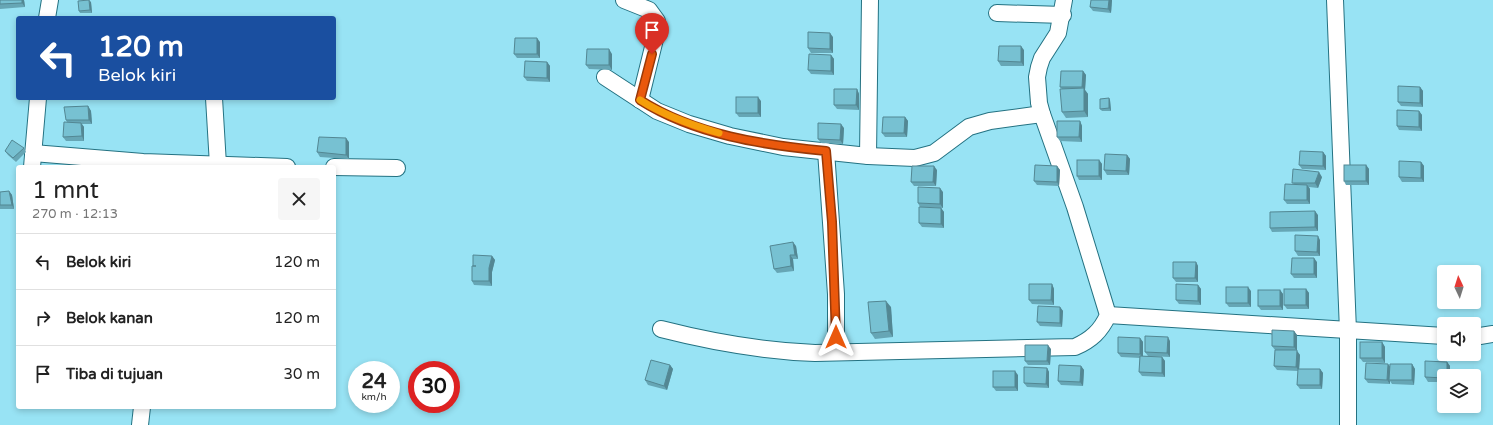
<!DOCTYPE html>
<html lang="id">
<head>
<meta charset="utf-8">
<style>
  body { margin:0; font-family:"Varela Round",sans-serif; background:#f6f6f6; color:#222; height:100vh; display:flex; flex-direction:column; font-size:15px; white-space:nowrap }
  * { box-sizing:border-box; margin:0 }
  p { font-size:13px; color:#767676 }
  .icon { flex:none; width:22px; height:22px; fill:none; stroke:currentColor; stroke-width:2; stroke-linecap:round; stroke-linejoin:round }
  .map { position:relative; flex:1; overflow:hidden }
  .side { position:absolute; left:16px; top:165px; width:320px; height:244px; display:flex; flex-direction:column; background:#fff; border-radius:4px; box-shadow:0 2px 6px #0003 }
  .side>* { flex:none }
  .banner { position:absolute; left:16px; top:16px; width:320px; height:84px; border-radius:4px; box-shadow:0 2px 6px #0003; background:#1a4fa0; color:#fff; overflow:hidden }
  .needle { width:26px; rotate:356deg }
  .fabs { position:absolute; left:1437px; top:265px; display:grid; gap:8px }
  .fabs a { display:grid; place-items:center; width:44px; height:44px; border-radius:4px; background:#fff; box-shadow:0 2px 6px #0003; font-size:20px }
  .speed { position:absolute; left:348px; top:361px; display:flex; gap:8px; font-size:20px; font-weight:700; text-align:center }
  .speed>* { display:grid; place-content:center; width:52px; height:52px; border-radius:50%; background:#fff; box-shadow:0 2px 6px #0003; line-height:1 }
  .speed small { font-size:10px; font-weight:400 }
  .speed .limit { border:6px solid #d22; background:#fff; color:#111 }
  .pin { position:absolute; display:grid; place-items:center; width:34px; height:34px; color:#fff; margin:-41px -17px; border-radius:50% 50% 50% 0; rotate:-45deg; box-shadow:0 0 4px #0007 }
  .pin .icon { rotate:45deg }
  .me { position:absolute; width:44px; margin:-22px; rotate:0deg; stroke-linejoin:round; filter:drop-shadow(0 0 3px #0008) }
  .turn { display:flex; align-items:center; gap:14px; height:84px; padding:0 16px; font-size:18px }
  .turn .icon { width:52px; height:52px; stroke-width:2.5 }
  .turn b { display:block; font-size:28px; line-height:34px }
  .round { display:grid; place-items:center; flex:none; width:42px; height:42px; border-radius:4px; background:#f6f6f6 }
  .summary { display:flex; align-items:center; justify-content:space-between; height:68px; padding:0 16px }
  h1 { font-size:24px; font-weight:600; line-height:30px }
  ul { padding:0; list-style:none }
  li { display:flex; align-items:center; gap:12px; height:56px; padding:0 16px; border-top:1px solid #e0e0e0 }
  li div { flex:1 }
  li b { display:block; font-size:15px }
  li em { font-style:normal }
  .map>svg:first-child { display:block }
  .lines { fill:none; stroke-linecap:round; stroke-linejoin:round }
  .minor-casing { stroke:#247282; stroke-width:18 }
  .minor { stroke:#fff; stroke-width:16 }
  .wall { fill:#66a6b5 }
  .shaded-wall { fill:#538793 }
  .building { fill:#77c1d2; stroke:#538793 }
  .route-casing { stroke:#983908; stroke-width:10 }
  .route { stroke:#ea580c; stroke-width:7 }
  .slow { stroke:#f59e0b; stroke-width:7 }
</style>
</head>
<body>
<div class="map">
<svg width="1493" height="425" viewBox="0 0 1493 425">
  <rect width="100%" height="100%" fill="#98e3f4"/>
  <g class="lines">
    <defs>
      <g id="minor">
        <path d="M624,0l25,10 8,11 -2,18 -15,61"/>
        <path d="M1335,0l13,331v94"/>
        <path d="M997,13l66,2"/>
        <path d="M47,18l3,-18"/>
        <path d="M605,77l52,34 32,13 41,12 53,11 85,9 47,2 19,-5 35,-26 21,-6 52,-7"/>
        <path d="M214,98l4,67"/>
        <path d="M826,151l10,143v58"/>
        <path d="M33,153l110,9 144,5"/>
        <path d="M868,156l2,-156"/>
        <path d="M32,167l6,-69"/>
        <path d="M334,167l63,1"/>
        <path d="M1108,315l336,21"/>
        <path d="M661,329c51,13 102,22 154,24l260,-6c16,-7 26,-16 33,-32l-33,-108 -33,-93 -3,-11 -2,-26 2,-10 3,-9 16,-25 6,-33"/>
        <path d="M1474,337l19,-3"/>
        <path d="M140,425l2,-18"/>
      </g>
    </defs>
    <use href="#minor" class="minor-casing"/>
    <use href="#minor" class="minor"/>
  </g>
  <g class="wall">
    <path d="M0,0h24l1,7 -25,2z"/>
    <path d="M1112,0l-1,13 -18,-2 -3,-4z"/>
    <path d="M91,2l1,11h-12l-1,-2z"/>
    <path d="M833,37v16h-22l-3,-5z"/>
    <path d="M540,42v16h-23l-3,-4z"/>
    <path d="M1024,50v16h-23l-3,-5z"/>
    <path d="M612,54v16l-23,-1 -3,-4z"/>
    <path d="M831,55l3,4v16l-23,-1 -3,-4z"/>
    <path d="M547,62l3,4v16l-23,-1 -3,-4z"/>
    <path d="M1083,71l3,4 -1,15 3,4v23l-22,1 -4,-6v-23l-2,-2z"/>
    <path d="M1420,87l3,4v16l-22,-1 -3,-4z"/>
    <path d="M857,89l2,5v16l-22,-1 -3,-4z"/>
    <path d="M1109,98l1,2 1,11h-9l-2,-2z"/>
    <path d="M761,101v16h-22l-3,-4z"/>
    <path d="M88,106l3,5 1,13h-10l2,3v14h-18l-3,-4 4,-15 -1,-2z"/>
    <path d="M1419,111l3,4v16l-23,-1 -2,-4z"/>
    <path d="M905,117l3,4 -1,16h-22l-3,-4z"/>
    <path d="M1080,121l2,5v16l-22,-1 -3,-4z"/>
    <path d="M844,128l-1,16 -22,-1 -3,-4z"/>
    <path d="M349,142v17l-29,-2 -3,-5z"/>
    <path d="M24,148l2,4 -10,10 -8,-7 -3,-4z"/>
    <path d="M1323,152l3,4v14l-24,-1 -3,-4z"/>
    <path d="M1127,155l3,4 -1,16h-22l-3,-5z"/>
    <path d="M1099,160l3,4v16h-23l-2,-4z"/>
    <path d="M1421,162l3,4v16h-22l-3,-5z"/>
    <path d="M1366,165l3,4v16h-23l-2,-4z"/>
    <path d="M1057,166l3,4 -1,16 -22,-1 -3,-4z"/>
    <path d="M937,170l-1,16h-22l-3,-4z"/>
    <path d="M1322,177l-4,11 -9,-1 1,2v15h-23l-3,-4 10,-16 -2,-1z"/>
    <path d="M9,191l3,4 2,14h-14v-17z"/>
    <path d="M943,192v16l-23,-1 -2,-4z"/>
    <path d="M941,208l3,4v16l-22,-1 -3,-4z"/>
    <path d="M1318,215v16l-46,1 -2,-4z"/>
    <path d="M1320,240v16h-22l-3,-5z"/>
    <path d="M796,246l2,13h-5l1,12 -17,2 -3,-4z"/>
    <path d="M492,256l3,4 -3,12v14l-18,-1 -2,-4 1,-15z"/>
    <path d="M1196,262l2,4v16h-22l-3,-4z"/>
    <path d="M1317,262v16h-23l-3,-4z"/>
    <path d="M1052,284l2,5v16l-22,-1 -3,-4z"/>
    <path d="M1198,285l3,4v16l-22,-1 -3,-4z"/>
    <path d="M1306,289l3,4v16h-22l-3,-4z"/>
    <path d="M1280,290l3,4v16h-22l-3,-4z"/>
    <path d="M1251,291v16h-22l-3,-4z"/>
    <path d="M891,307l2,30 -18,2 -4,-6z"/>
    <path d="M1060,307l3,4 -1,16 -22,-1 -3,-4z"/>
    <path d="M1294,331l3,4v16l3,4 -1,14h21l3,4 -1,16h-22l-3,-4 1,-14 -21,-1 -3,-4 1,-16 -3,-4z"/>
    <path d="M1140,338l3,4v14l19,1 3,4v16l-23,-1 -3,-4 1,-14 -19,-1 -3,-4z"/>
    <path d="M1170,341v16l-22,-1 -3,-4z"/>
    <path d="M1382,342l3,5v16l-22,-1 -3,-4z"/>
    <path d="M1051,349l-1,16h-22l-3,-4z"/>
    <path d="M1447,362l3,4 -6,10v6h-16l-3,-5z"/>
    <path d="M1412,364l3,5 -1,16 -22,-1 -2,-3v3l-22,-1 -3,-4 25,-13z"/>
    <path d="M670,365l3,4 -6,21 -19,-5 -3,-5z"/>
    <path d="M1081,366l3,4 -1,16 -22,-1 -3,-4z"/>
    <path d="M1047,368l2,4v16l-22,-1 -3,-4z"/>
    <path d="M1018,375v16h-22l-3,-4z"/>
  </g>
  <g class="shaded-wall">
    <path d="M22,0h2l1,7 -3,-4z"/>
    <path d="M89,0l2,2 1,11 -2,-3z"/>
    <path d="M1109,0h3l-1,13 -3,-4z"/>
    <path d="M830,33l3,4v16l-3,-4z"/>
    <path d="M537,38l3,4v16l-3,-4z"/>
    <path d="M1021,46l3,4v16l-3,-4z"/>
    <path d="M609,49l3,5v16l-3,-5z"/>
    <path d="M831,55l3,4v16l-3,-4z"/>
    <path d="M547,62l3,4v16l-3,-4z"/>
    <path d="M1083,71l3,4 -1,15 3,4v23l-4,-6v-22l-2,-2z"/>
    <path d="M1420,87l3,4v16l-3,-4z"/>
    <path d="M857,89l2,5v16l-3,-5z"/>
    <path d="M758,97l3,4v16l-3,-4z"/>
    <path d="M1109,98l1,2 1,11 -2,-3z"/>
    <path d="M88,106l3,5 1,13 -3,-4z"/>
    <path d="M1419,111l3,4v16l-3,-4z"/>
    <path d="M905,117l3,4 -1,16 -3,-4z"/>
    <path d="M1080,121l2,5v16l-3,-5z"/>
    <path d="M81,123l3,4v14l-2,-5z"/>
    <path d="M841,124l3,4 -1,16 -3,-4z"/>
    <path d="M346,138l3,4v17l-3,-4z"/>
    <path d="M1323,152l3,4v14l-3,-4z"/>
    <path d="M1127,155l3,4 -1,16 -3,-4z"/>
    <path d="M1099,160l3,4v16l-3,-4z"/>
    <path d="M1421,162l3,4v16l-3,-4z"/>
    <path d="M1366,165l3,4v16l-3,-4z"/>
    <path d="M934,166l3,4 -1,16 -3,-4z"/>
    <path d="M1057,166l3,4 -1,16 -2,-4z"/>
    <path d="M1319,172l3,5 -4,11 -3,-5z"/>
    <path d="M1307,185l3,4v15l-3,-4z"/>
    <path d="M940,188l3,4v16l-3,-4z"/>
    <path d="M9,191l3,4 2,14 -2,-4z"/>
    <path d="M941,208l3,4v16l-3,-4z"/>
    <path d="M1315,211l3,4v16l-3,-4z"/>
    <path d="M1318,236l2,4v16l-3,-4z"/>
    <path d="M793,242l3,4 2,13 -3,-4z"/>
    <path d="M790,255l3,4 1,12 -3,-5z"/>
    <path d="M492,256l3,4 -3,12v14l-3,-5v-13z"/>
    <path d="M1314,258l3,4v16l-3,-4z"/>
    <path d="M1196,262l2,4v16l-3,-4z"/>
    <path d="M1052,284l2,5v16l-3,-5z"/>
    <path d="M1198,285l3,4v16l-3,-4z"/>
    <path d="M1248,287l3,4v16l-3,-4z"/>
    <path d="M1306,289l3,4v16l-3,-4z"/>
    <path d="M1280,290l3,4v16l-3,-4z"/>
    <path d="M886,301l5,6 2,30 -4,-6z"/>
    <path d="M1060,307l3,4 -1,16 -2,-4z"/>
    <path d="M1294,331l3,4v16l3,4 -1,16 -3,-4 1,-16 -3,-4z"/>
    <path d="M1168,337l2,4v16l-3,-4z"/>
    <path d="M1140,338l3,4v16l-3,-4z"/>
    <path d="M1382,342l3,5v16l-3,-5z"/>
    <path d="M1048,345l3,4 -1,16 -3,-4z"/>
    <path d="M1162,357l3,4v16l-3,-4z"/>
    <path d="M1447,362l3,4v10h-3z"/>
    <path d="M1388,364l3,4 -2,12 1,1v3l-3,-4z"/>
    <path d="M1412,364l3,5 -1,16 -2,-5z"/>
    <path d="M670,365l3,4 -6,21 -3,-4z"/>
    <path d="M1081,366l3,4 -1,16 -3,-4z"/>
    <path d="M1047,368l2,4v16l-3,-4z"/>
    <path d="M1320,369l3,4 -1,16 -2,-4z"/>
    <path d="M1015,371l3,4v16l-3,-4z"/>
  </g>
  <g class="building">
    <path d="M0,0h22v3l-22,1z"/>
    <path d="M89,0l1,10 -11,1 -1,-10z"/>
    <path d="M1091,0h18l-1,9 -18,-2z"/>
    <path d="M808,32l22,1v16l-22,-1z"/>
    <path d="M515,38h22v16h-23z"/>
    <path d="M999,46h22v16l-23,-1z"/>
    <path d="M587,49h22v16h-23z"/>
    <path d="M809,54l22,1v16l-23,-1z"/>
    <path d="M525,61l22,1v16l-23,-1z"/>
    <path d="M1061,71h22l-1,16h-22z"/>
    <path d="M1398,86l22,1v16l-22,-1z"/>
    <path d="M1084,88v23l-22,1 -2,-23z"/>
    <path d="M834,89h23l-1,16h-22z"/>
    <rect x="736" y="97" width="22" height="16"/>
    <path d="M1109,98v10l-9,1v-10z"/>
    <path d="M88,106l1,14h-23l-2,-13z"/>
    <path d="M1397,110l22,1v16l-22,-1z"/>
    <path d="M883,117h22l-1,16h-22z"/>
    <path d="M1057,121h23l-1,16h-22z"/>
    <path d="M64,122l17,1 1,13 -19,1z"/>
    <path d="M818,123l23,1 -1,16 -22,-1z"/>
    <path d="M319,137l27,1v17l-29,-3z"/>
    <path d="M12,140l12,8 -11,10 -8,-7z"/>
    <path d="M1300,151l23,1v14l-24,-1z"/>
    <path d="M1105,154l22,1 -1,16 -22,-1z"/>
    <rect x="1077" y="160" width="22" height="16"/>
    <path d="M1399,161l22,1v16l-22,-1z"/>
    <path d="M1035,165l22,1v16l-23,-1z"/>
    <rect x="1344" y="165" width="22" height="16"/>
    <path d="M912,166h22l-1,16h-22z"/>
    <path d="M1293,169l26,3 -4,11h-23z"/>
    <path d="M1285,184l22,1v15h-23z"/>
    <path d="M918,187l22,1v16l-22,-1z"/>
    <path d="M9,191l3,14h-12v-13z"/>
    <path d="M919,207l22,1v16l-22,-1z"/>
    <path d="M1315,211v16l-45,1v-16z"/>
    <path d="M1295,235l23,1 -1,16 -22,-1z"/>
    <path d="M793,242l2,13h-5l1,11 -17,3 -4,-23z"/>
    <path d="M473,255l19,1 -3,12v13h-17v-15h4h-3z"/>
    <path d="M1292,258h22v16h-23z"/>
    <path d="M1173,262h23l-1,16h-22z"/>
    <path d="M1029,284h23l-1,16h-22z"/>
    <path d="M1176,284l22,1v16l-22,-1z"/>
    <rect x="1226" y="287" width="22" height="16"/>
    <rect x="1284" y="289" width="22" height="16"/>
    <rect x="1258" y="290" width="22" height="16"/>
    <path d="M886,301l3,30 -18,2 -3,-31z"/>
    <path d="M1038,306l22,1v16l-23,-1z"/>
    <path d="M1272,330l22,1v16l-22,-1z"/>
    <path d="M1145,336l23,1 -1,16 -22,-1z"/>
    <path d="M1118,337l22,1v16l-22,-1z"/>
    <rect x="1360" y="342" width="22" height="16"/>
    <path d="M1025,345h23l-1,16h-22z"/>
    <path d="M1275,350h22l-1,17 -22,-1z"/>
    <path d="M1140,356l22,1v16l-23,-1z"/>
    <path d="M651,360l19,5 -6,21 -19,-6z"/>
    <path d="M1425,361l22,1v14h-3v2l-19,-1z"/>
    <path d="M1366,363l22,1 -1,16 -22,-1z"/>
    <path d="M1390,364h22v16h-23z"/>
    <path d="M1059,365l22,1 -1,16 -22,-1z"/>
    <path d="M1024,367l23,1 -1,16 -22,-1z"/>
    <path d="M1298,369h22v16h-23z"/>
    <rect x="993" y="371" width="22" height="16"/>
  </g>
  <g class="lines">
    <defs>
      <path id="route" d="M652,54l-12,46c55,35 123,45 186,51l6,71 4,115"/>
    </defs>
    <use href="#route" class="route-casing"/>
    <use href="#route" class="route"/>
    <path class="slow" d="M640,100c25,16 51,25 79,33"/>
  </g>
</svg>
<div class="fabs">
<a><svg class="needle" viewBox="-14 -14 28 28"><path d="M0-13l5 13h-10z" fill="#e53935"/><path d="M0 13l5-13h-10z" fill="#767676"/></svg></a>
<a><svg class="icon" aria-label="sound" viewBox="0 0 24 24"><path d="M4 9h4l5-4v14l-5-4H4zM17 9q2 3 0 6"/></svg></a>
<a><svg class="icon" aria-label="layers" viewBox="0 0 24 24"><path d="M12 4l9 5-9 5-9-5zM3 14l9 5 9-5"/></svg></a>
</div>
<div class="speed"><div>24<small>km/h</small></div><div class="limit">30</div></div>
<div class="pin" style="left:652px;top:54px;background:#d93025"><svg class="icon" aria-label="arrive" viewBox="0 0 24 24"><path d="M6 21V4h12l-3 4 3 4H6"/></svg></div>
<svg class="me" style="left:836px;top:337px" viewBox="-20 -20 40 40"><path d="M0-17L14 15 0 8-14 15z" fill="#ea580c" stroke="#fff" stroke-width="4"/></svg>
<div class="banner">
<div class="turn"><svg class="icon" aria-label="left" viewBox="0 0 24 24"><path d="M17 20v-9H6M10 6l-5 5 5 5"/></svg><div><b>120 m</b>Belok kiri</div></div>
</div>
<section class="side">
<div class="summary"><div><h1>1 mnt</h1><p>270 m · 12:13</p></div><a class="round"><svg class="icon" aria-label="close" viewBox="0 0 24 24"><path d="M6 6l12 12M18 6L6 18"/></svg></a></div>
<ul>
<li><svg class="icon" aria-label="left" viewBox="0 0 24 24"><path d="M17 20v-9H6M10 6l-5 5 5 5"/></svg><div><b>Belok kiri</b></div><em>120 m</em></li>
<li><svg class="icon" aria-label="right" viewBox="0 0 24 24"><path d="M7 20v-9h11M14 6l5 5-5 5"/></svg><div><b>Belok kanan</b></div><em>120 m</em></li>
<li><svg class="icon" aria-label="arrive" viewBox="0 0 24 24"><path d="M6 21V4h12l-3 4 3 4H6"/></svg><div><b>Tiba di tujuan</b></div><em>30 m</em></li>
</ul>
</section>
</div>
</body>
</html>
